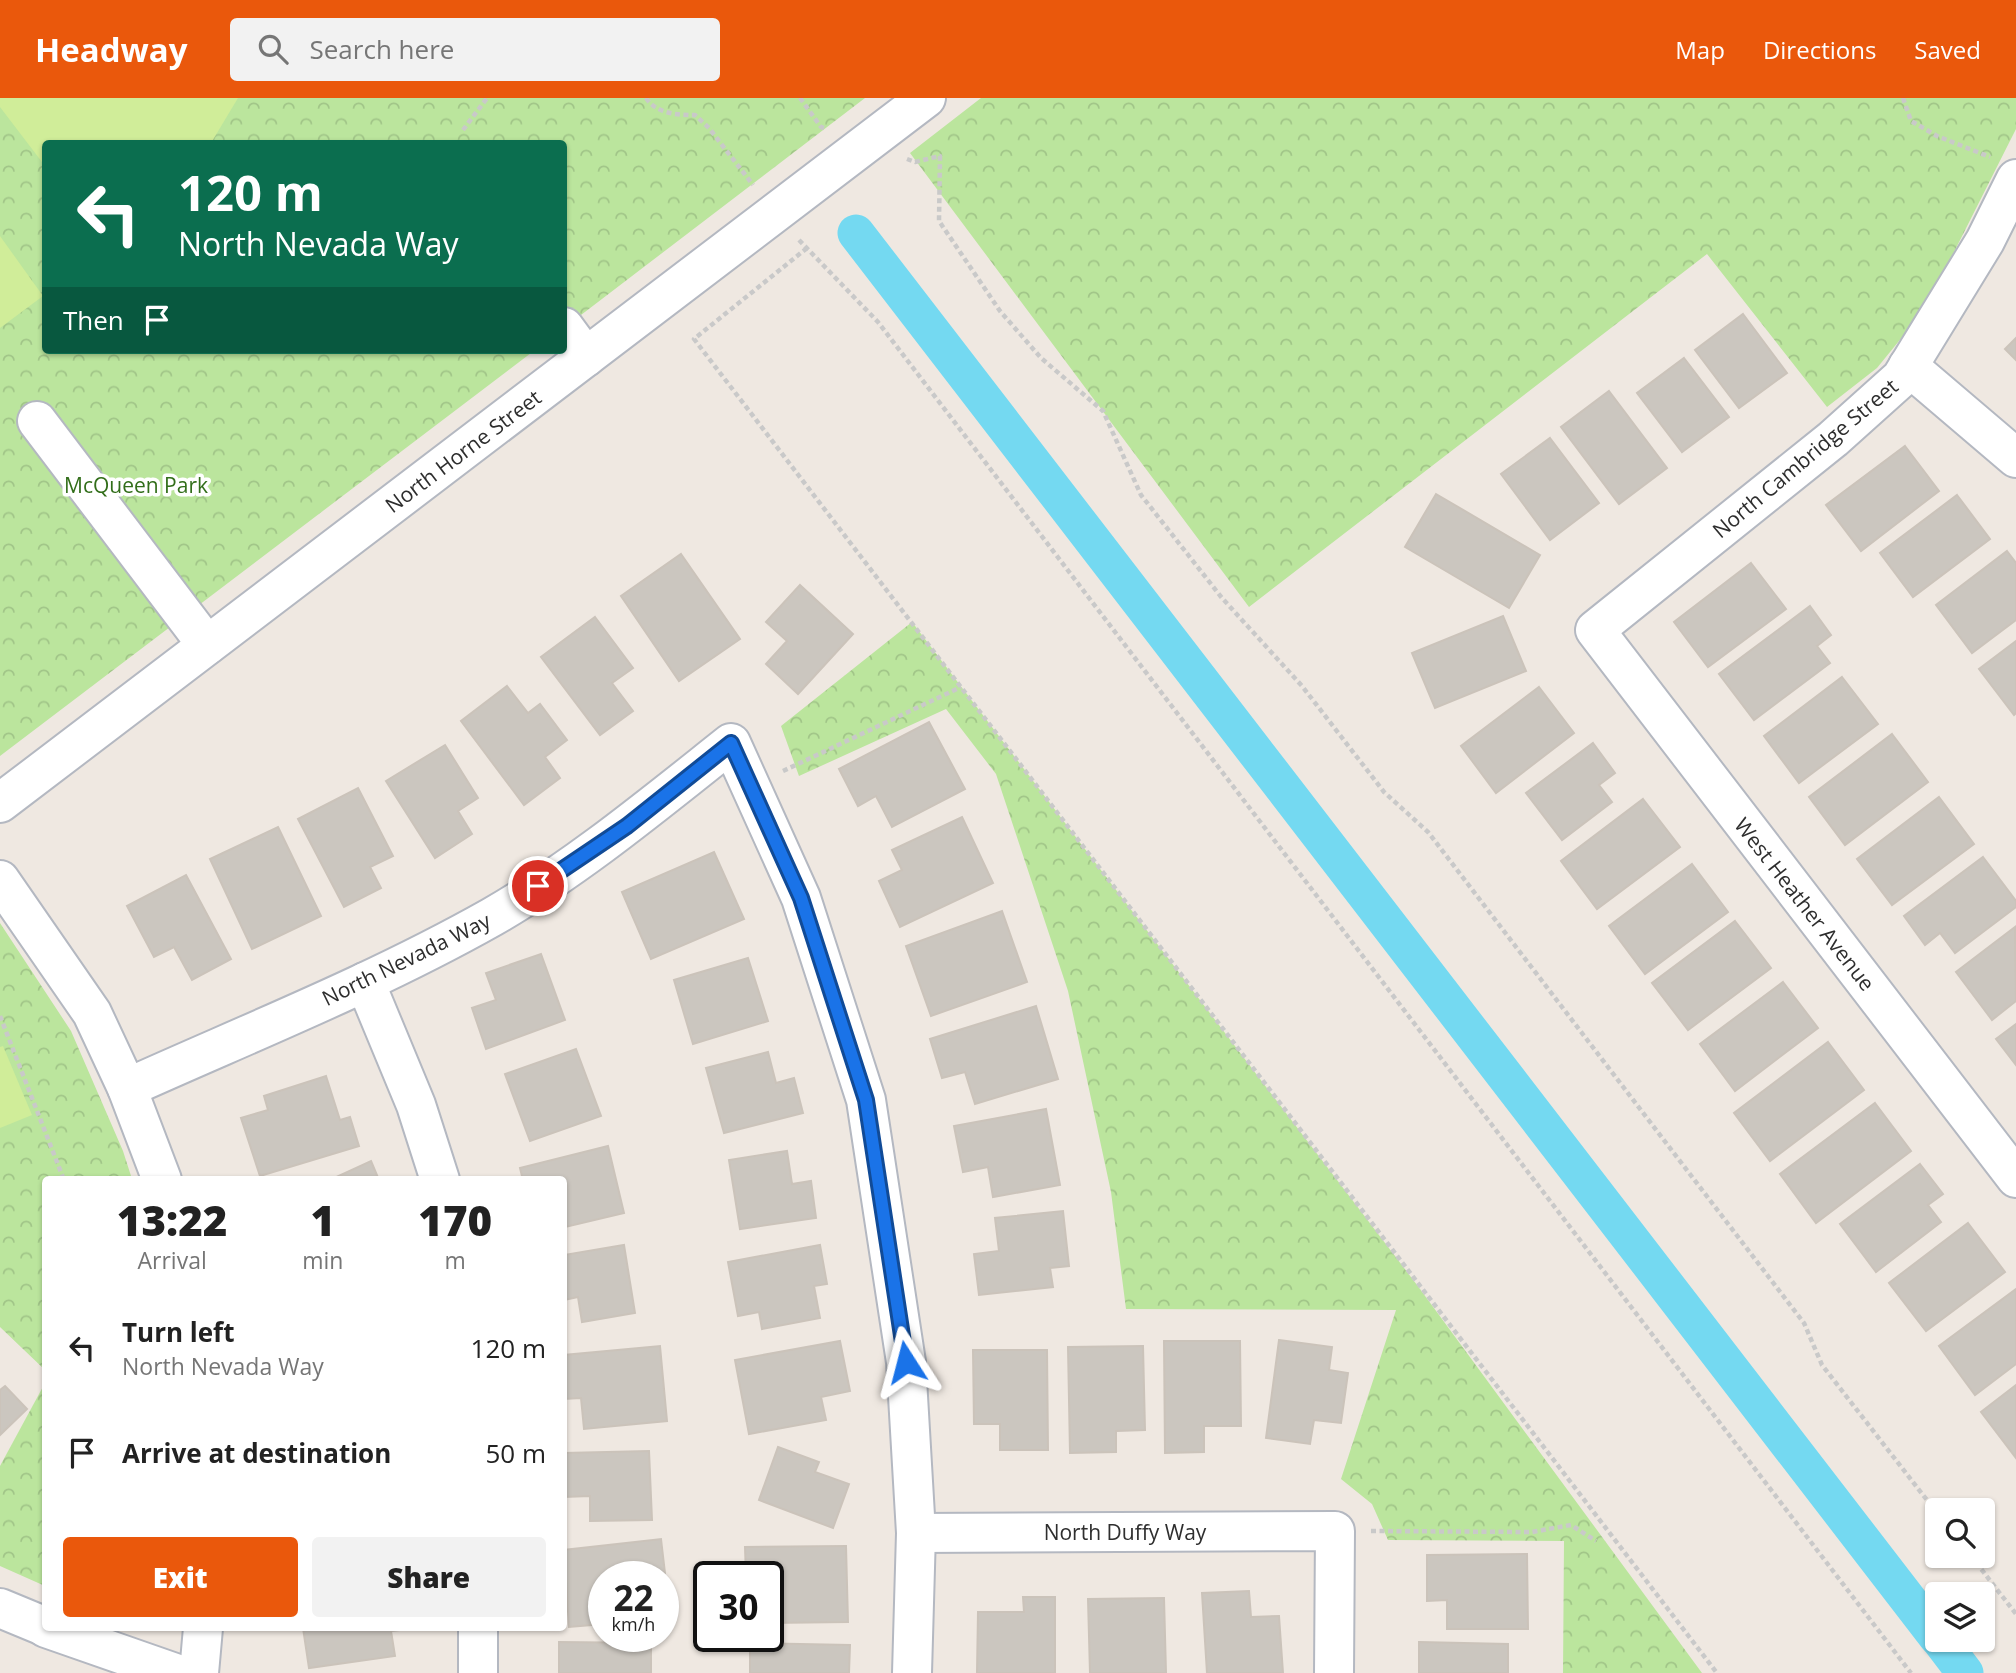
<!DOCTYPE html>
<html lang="en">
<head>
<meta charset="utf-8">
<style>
  body { margin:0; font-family:"Open Sans",sans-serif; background:#f2f2f2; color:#222; height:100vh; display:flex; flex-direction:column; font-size:26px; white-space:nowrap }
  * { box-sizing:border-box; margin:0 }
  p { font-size:23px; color:#767676 }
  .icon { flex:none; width:38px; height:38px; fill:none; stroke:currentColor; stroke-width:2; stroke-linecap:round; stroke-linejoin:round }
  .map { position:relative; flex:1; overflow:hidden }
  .panel { position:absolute; left:42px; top:1078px; width:525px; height:455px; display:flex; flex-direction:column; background:#fff; border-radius:7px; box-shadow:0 2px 5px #0004 }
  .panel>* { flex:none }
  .guide { position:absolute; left:42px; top:42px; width:525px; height:214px; border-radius:7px; box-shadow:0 2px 5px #0004; background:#0b6e4f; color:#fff; overflow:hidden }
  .tools { position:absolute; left:1925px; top:1400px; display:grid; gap:14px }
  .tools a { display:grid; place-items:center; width:70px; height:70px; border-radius:7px; background:#fff; box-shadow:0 2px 5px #0004; font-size:35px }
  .speed { position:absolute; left:588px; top:1463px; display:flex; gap:14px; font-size:35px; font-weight:700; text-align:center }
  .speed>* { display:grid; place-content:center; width:91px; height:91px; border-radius:50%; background:#fff; box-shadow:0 2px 5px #0004; line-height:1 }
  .speed small { font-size:18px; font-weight:400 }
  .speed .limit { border:4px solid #111; border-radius:10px; background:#fff; color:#111 }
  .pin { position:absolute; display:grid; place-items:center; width:60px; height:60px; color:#fff; margin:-30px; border:4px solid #fff; border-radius:50%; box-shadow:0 2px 7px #0007 }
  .me { position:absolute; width:77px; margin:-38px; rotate:351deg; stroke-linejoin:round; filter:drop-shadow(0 0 5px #0008) }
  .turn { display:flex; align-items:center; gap:24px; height:147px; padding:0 21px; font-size:32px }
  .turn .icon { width:91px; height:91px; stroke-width:2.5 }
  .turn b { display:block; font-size:49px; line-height:60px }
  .then { display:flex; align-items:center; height:66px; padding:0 21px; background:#0003; gap:14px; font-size:26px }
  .eta { display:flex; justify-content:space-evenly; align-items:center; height:119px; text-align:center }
  .eta b { font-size:42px; font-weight:800; line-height:49px }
  .button { display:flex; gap:14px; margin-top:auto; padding:14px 21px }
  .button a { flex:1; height:80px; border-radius:7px; background:#ea580c; color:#fff; font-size:28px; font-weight:800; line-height:80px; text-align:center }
  .button a+a { background:#f2f2f2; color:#222 }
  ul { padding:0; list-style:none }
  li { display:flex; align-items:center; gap:21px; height:105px; padding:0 21px }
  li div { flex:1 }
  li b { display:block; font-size:26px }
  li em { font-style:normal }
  header { display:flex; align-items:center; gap:42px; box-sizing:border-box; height:98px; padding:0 35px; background:#ea580c; color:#fff }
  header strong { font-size:33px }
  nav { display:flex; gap:38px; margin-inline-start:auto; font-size:24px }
  .search { width:490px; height:63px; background:#f2f2f2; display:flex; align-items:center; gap:18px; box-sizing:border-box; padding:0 24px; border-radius:7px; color:#767676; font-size:26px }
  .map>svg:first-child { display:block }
  .forest { fill:url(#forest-crowns) }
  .pitch { fill:#d0ed99 }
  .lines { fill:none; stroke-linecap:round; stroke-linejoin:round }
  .canal { stroke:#74d9f1; stroke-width:37 }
  .building { fill:#cbc6bf; stroke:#cbc3ba; stroke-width:2 }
  .minor-casing { stroke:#b4b8c1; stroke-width:42 }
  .path { stroke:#c9c9c9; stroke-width:4.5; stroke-dasharray:5 3.5; stroke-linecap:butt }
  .minor { stroke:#fff; stroke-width:38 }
  .route-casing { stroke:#114b97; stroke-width:18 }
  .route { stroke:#1a73e8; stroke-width:12 }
  .labels { text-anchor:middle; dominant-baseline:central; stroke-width:7; stroke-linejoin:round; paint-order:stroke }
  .street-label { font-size:21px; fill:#2e2e2e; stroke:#fff }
  .park-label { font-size:21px; fill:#326e1a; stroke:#fff }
</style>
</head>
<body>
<header>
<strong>Headway</strong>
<div class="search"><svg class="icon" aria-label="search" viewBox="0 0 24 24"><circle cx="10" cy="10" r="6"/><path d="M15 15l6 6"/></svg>Search here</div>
<nav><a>Map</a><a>Directions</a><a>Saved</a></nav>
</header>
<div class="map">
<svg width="2016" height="1575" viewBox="0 0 2016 1575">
  <defs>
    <pattern id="forest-crowns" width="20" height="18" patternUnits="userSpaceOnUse" patternTransform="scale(1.75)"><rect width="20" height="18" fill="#bbe59d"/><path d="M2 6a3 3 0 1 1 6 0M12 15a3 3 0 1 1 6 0" fill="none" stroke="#a1c588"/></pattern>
  </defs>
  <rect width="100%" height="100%" fill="#efe8e1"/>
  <g class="forest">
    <path d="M0,0h865l-301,230v-184h-518v206h489l-535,406z"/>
    <path d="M981,0h1035v31l-66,131 -47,76 -26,32 -50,39 -120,-153 -458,353 -339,-454z"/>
    <path d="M912,524l505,663 285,388h-139l1,-132 -176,-1 -16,-36 -31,-25 55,-169 -270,-1 -15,-117 -43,-201 -72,-217 -50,-65 -147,67 -18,-50z"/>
    <path d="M0,825l71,108 52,120 9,28 -86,1 -1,190 -45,-43z"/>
    <path d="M45,1285l1,203h-1l-45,-20v-100z"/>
  </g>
  <g class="pitch">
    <path d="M0,0h238l-27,45 -165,1 -1,22 -45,-59z"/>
    <path d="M0,138l43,60 -43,32z"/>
    <path d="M3,948l29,69 -32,13v-81z"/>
  </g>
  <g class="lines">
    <g class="canal">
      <path d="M856,135l1081,1404"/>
      <path d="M1940,1542l25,33"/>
    </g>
  </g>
  <g class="building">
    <path d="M1743,216l44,59 -48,35 -44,-58z"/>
    <path d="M2016,240v22l-11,-11z"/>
    <path d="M1684,260l45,59 -47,35 -45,-59z"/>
    <path d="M1609,293l58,77 -48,36 -58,-77z"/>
    <path d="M1550,340l49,65 -49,37 -49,-66z"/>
    <path d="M1905,348l34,45 -78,60 -35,-46z"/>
    <path d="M1436,396l104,61 -31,53 -104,-61z"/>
    <path d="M1957,397l33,44 -77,58 -33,-44z"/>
    <path d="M2007,453l9,12v57l-44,33 -36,-48z"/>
    <path d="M681,456l59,85 -61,42 -58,-85z"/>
    <path d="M1751,465l35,46 -78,58 -34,-45z"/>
    <path d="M800,487l53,49 -55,60 -32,-30 21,-23 -21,-19z"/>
    <path d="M1810,508l21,29 -14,11 13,17 -76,57 -35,-46z"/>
    <path d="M1503,518l23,55 -91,37 -23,-55z"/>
    <path d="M595,519l38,51 -21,15 21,28 -33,24 -59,-78z"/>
    <path d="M2016,543v72l-2,2 -35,-46z"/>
    <path d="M1842,579l36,47 -79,59 -35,-47z"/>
    <path d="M507,588l21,27 12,-9 27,36 -22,17 15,21 -36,27 -63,-84z"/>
    <path d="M1539,589l35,46 -78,60 -35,-47z"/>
    <path d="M929,624l36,67 -73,38 -16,-31 -18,10 -19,-37z"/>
    <path d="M1892,636l36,48 -83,63 -36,-48z"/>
    <path d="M1593,645l22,30 -16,12 13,17 -50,38 -36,-47z"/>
    <path d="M445,647l33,53 -20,13 14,23 -37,24 -49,-77z"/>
    <path d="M358,690l35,68 -23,11 11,21 -37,19 -46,-88z"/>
    <path d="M1939,699l35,47 -82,61 -35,-46z"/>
    <path d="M1643,701l37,48 -83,62 -36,-48z"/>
    <path d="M962,719l31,66 -93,44 -21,-46 23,-11 -10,-20z"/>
    <path d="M278,729l43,89 -69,33 -42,-90z"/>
    <path d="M714,754l30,67 -93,40 -29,-67z"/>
    <path d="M1983,759l33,44v6l-61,46 -15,-20 -15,12 -21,-29z"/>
    <path d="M1692,766l36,48 -83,62 -36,-48z"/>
    <path d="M186,777l45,84 -39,21 -18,-33 -20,10 -27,-51z"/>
    <path d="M1002,813l25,71 -96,34 -25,-70z"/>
    <path d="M1735,823l36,47 -83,62 -36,-47z"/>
    <path d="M2015,829l1,74 -24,19 -36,-48z"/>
    <path d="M541,856l24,66 -79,29 -14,-41 24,-8 -10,-27z"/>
    <path d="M748,860l20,63 -75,23 -19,-64z"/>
    <path d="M1783,884l35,46 -83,63 -35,-47z"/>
    <path d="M1036,908l22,73 -83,25 -10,-32 -23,6 -12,-39z"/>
    <path d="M2016,926v41l-20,-26z"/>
    <path d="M1828,944l36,48 -94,71 -36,-48z"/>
    <path d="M576,951l25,67 -71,25 -25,-67z"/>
    <path d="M768,954l8,31 18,-5 9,35 -79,20 -18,-65z"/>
    <path d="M326,978l14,44 10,-3 9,29 -99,30 -19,-58 27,-8 -4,-14z"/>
    <path d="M1875,1005l36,48 -95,72 -36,-49z"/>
    <path d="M1046,1011l14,76 -67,12 -5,-30 -25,5 -9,-46z"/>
    <path d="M608,1048l16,67 -59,14 -1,-47h-41l-3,-12z"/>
    <path d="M787,1053l5,33 19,-3 5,37 -76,11 -11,-69z"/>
    <path d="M371,1063l8,19h-49z"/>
    <path d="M1920,1066l23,30 -15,11 13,17 -65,50 -36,-48z"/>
    <path d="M1063,1113l6,55 -19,2 3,19 -74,8 -5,-41 25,-3 -4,-33z"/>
    <path d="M1968,1125l37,49 -79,59 -37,-48z"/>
    <path d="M624,1147l11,68 -53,9 -4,-25 -14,3v-45z"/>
    <path d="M820,1147l7,39 -13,2 6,32 -58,11 -3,-17 -21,4 -10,-54z"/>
    <path d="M2016,1191v75l-41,31 -36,-49z"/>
    <path d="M1279,1242l53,7 -3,23 19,3 -7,50 -27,-3 -4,24 -44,-6z"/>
    <path d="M840,1243l10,50 -29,6 5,23 -77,14 -14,-74z"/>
    <path d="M1164,1243h76l1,85h-37v26l-39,1z"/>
    <path d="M660,1248l7,75 -83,8 -3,-31 -17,1v-44z"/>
    <path d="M1143,1248l2,84 -29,1v21l-46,1 -2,-106z"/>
    <path d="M973,1252h74l1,100h-48v-26h-26z"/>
    <path d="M2016,1287v73l-35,-46z"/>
    <path d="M5,1288l22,23 -27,26v-45z"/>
    <path d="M778,1349l41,15 -4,10 34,12 -16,44 -74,-28z"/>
    <path d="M649,1353l3,69 -62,1v-25l-26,1v-44z"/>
    <path d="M661,1441l9,77 -7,1v-40h-59v47l-35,3 -5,-77z"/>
    <path d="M846,1448l2,76 -80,1v-46h-22l-1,-30z"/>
    <path d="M1527,1456l1,75h-81v-29l-20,1v-46z"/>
    <path d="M1249,1493l2,26 28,-1 4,57h-76l-5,-80z"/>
    <path d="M1023,1499h32v76h-78l1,-61h46z"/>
    <path d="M1164,1500l2,75h-76l-2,-74z"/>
    <path d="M303,1530h115l-27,3 4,25 -86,12z"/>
    <path d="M559,1544l92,1v30h-92z"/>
    <path d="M1419,1544l89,2v29h-89z"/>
    <path d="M750,1545l100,2 -1,28h-99z"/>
  </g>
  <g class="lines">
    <defs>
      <g id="minor">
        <path d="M2016,81l-31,62 -84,137 -68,61 -238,191 421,548"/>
        <path d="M564,229l22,30"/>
        <path d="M1908,268l108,92"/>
        <path d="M37,323l170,224"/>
        <path d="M0,705l926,-705"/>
        <path d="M0,782l92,133 35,75 35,92"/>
        <path d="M365,884l51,123 24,75"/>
        <path d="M127,990c122,-55 248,-105 365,-171 85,-49 162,-113 239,-174l70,155 65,202 40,262 10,171 -4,140"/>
        <path d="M916,1435l419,-2 -1,142"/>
        <path d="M0,1510l46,19"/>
        <path d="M46,1530l129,45"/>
        <path d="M478,1530v45"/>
        <path d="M199,1575l4,-45"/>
      </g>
    </defs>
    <use href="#minor" class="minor-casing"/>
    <g class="path">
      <path d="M646,0c11,16 31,17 49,17l14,13 44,57"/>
      <path d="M800,0l21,29 6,2"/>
      <path d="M1903,0l8,23 26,15 53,21"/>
      <path d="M463,32l24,-32"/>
      <path d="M907,61l8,3 25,-6 -1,65 61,90 41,47 62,53 38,84 81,103 80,88 82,106 44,40 376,491 18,42 115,148"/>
      <path d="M799,142l79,82 1033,1351"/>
      <path d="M807,150l-113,91 1023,1334"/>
      <path d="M783,673l178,-84"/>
      <path d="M0,918l64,164"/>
      <path d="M1371,1433l161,1 39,-7 25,16"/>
      <path d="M1971,1458l45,58"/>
    </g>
    <use href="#minor" class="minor"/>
  </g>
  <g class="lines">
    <defs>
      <path id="route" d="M538,788l89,-60 104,-83 70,155 65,202 40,262"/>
    </defs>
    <use href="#route" class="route-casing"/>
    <use href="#route" class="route"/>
  </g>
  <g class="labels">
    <g class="street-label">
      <text transform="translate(463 353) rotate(-37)">North Horne Street</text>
      <text transform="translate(1805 360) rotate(-40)">North Cambridge Street</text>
      <text transform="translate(1805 806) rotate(52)">West Heather Avenue</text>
      <text transform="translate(406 861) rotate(-26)">North Nevada Way</text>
      <text x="1125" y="1434">North Duffy Way</text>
    </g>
    <g class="park-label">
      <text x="136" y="387">McQueen Park</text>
    </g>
  </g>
</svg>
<div class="tools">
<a><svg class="icon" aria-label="search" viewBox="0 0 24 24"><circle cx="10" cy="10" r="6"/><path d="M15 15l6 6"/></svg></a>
<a><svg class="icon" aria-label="layers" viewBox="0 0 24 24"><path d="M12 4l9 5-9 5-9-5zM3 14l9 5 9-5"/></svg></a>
</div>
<div class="speed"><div>22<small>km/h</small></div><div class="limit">30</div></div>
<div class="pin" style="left:538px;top:788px;background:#d93025"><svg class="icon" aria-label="arrive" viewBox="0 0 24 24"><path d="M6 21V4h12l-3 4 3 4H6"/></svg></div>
<svg class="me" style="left:906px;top:1264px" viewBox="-20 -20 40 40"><path d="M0-17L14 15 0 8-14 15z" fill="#1a73e8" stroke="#fff" stroke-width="4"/></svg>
<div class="guide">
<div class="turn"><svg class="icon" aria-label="left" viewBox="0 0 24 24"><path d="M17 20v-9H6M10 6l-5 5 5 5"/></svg><div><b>120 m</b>North Nevada Way</div></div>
<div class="then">Then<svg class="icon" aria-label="arrive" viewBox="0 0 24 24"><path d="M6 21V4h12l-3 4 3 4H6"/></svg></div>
</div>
<section class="panel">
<div class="eta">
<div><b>13:22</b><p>Arrival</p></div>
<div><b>1</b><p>min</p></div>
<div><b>170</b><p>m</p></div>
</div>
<ul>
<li><svg class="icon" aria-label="left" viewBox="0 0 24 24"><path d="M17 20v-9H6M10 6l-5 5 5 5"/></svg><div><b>Turn left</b><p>North Nevada Way</p></div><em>120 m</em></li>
<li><svg class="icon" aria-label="arrive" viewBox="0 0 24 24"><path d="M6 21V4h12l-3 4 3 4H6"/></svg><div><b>Arrive at destination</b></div><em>50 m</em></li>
</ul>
<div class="button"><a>Exit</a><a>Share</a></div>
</section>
</div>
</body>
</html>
